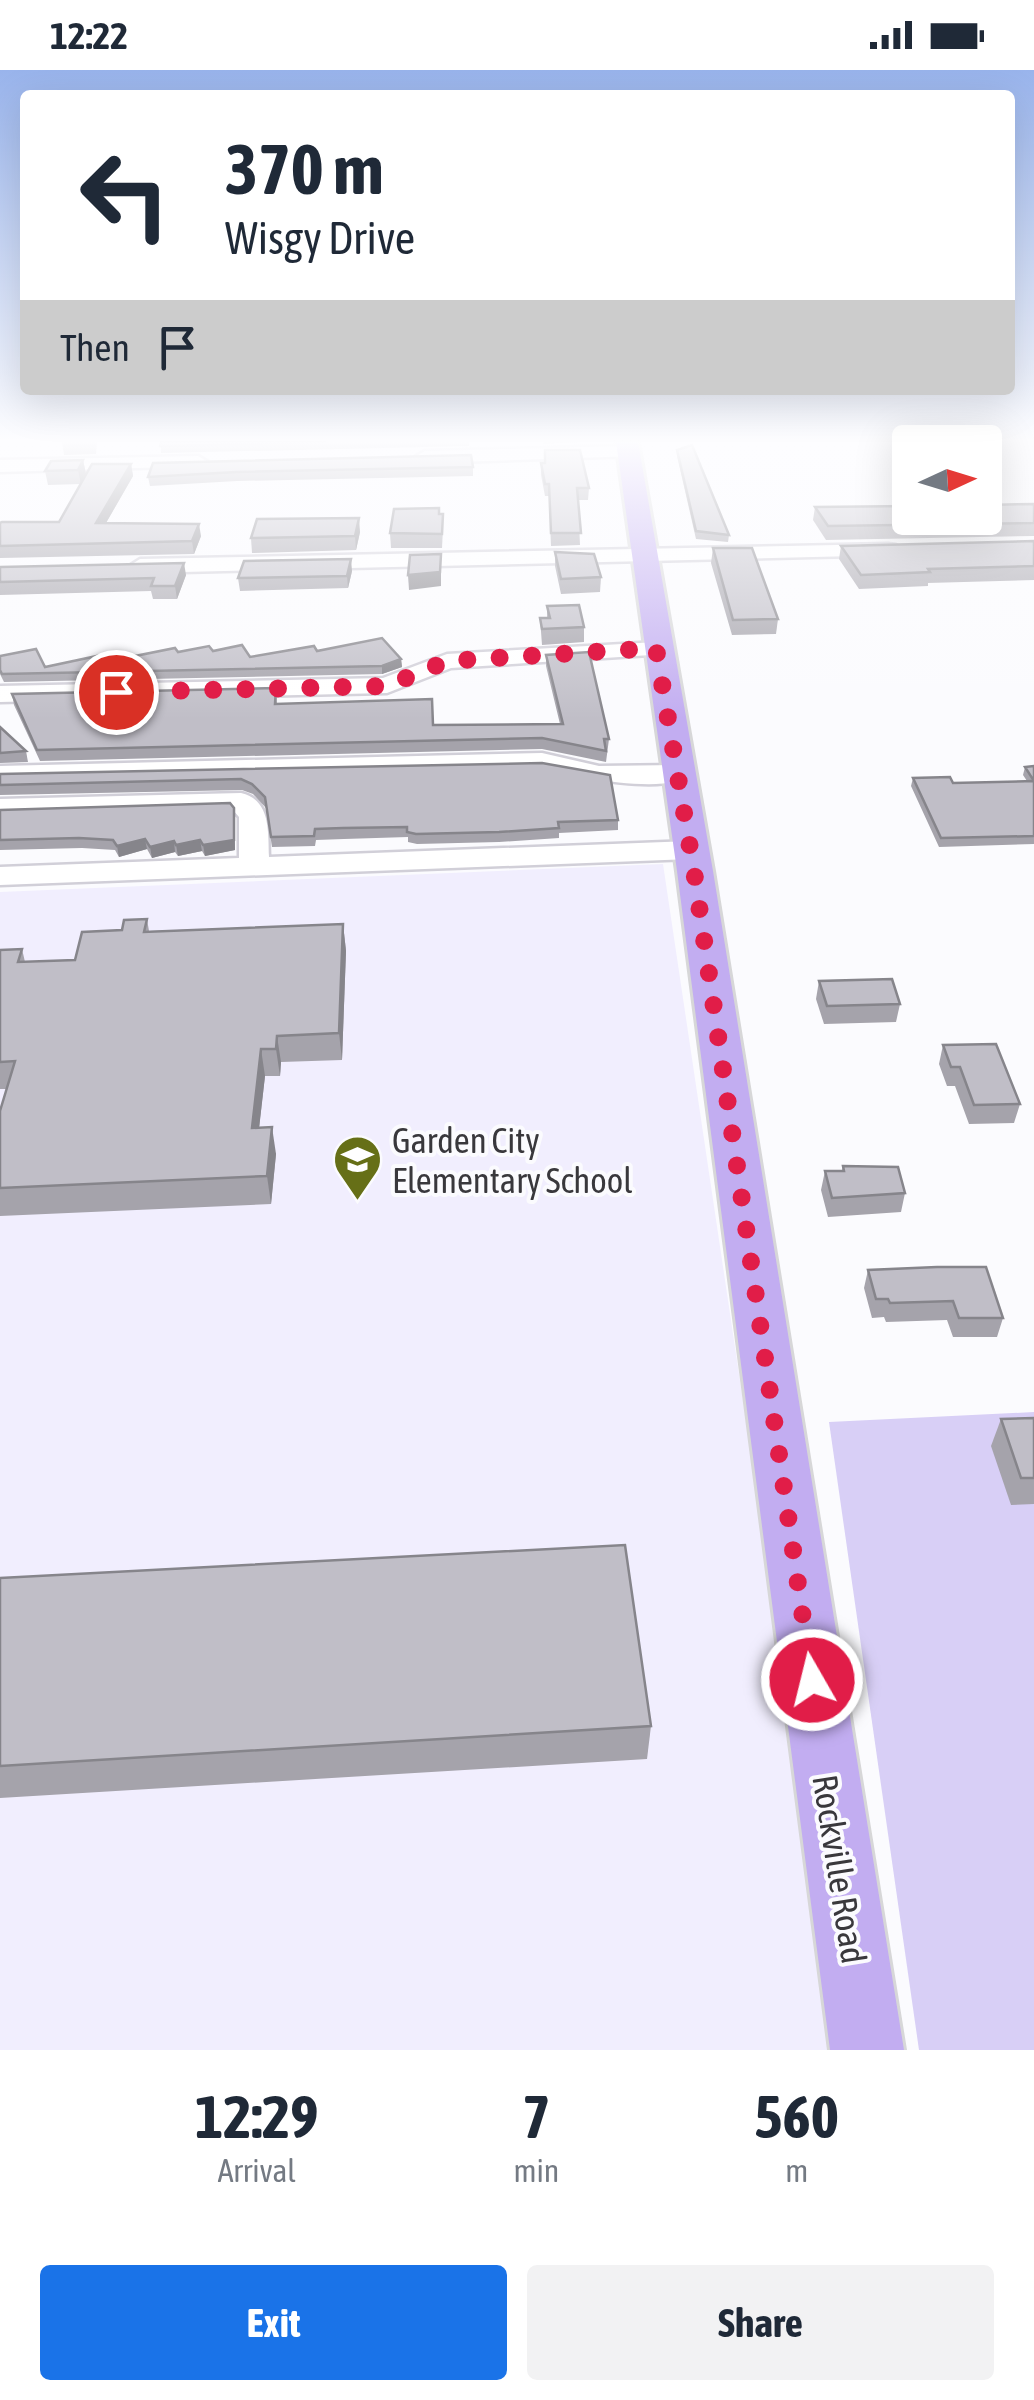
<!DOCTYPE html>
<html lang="en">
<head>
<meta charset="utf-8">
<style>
  body { margin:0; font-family:"Asap Condensed",sans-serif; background:#f2f2f3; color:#1f2937; height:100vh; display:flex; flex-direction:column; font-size:38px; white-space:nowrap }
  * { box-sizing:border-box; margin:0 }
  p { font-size:32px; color:#747a83 }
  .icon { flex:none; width:55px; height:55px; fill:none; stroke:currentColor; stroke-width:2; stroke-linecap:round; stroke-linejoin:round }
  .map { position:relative; height:1980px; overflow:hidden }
  .side { display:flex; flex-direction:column; background:#fff; flex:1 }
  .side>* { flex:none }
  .top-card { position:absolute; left:20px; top:20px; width:995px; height:305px; border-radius:10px; box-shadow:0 10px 40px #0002; background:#fff; color:#1f2937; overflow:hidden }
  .needle { width:65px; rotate:86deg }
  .fabs { position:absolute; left:892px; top:355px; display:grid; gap:20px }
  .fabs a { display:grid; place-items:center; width:110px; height:110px; border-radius:10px; background:#fff; box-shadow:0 10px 40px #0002; font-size:50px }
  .pin { position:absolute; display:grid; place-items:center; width:85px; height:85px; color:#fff; margin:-42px; border:5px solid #fff; border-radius:50%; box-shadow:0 2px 10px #0007 }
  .me { position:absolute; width:110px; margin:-55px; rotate:352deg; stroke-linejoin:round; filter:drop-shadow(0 0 8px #0008) }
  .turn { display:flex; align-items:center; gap:35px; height:210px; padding:0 40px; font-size:45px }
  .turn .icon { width:130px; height:130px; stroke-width:2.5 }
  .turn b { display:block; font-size:70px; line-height:85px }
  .then { display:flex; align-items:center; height:95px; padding:0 40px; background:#0003; gap:20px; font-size:38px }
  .eta { display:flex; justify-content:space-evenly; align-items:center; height:170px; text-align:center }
  .eta b { font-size:60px; font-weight:700; line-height:70px }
  .cta { display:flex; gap:20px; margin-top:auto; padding:20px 40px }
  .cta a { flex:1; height:115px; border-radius:10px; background:#1a73e8; color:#fff; font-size:40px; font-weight:700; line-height:115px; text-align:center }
  .cta a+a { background:#f2f2f3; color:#1f2937 }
  .status { display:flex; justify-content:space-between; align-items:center; height:70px; padding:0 50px; background:#fff; direction:ltr }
  .status svg { height:28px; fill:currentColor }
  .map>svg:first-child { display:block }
  .built { fill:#f1eefe }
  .green { fill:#d8cff6 }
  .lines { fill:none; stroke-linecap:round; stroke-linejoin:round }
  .minor-casing { stroke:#d1cfd8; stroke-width:5 }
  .major-casing { stroke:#d7d7d8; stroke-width:6 }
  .minor { fill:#fff; fill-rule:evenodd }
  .major { fill:#c2adf1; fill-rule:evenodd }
  .wall { fill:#a5a3ab }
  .shaded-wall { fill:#86858b }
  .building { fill:#c0bec7; stroke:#86858b; stroke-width:2.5 }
  .route { stroke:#e11d48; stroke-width:18; stroke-dasharray:0 32.4 }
  .labels { text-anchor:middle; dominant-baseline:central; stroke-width:8; stroke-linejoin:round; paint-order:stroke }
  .poi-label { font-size:35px; fill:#39383c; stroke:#fbfbfe; text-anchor:start }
  .street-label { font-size:35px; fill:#39383c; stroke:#fbfbfe }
</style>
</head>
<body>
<div class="status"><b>12:22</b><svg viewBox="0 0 49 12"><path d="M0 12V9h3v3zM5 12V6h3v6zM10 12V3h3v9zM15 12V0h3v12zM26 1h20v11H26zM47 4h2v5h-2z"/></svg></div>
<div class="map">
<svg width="1034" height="1980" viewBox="0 0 1034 1980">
  <rect width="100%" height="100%" fill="#fbfbfe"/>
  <path class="built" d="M663,794l97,651 72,535h-832v-1158z"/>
  <path class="green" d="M1034,1342v638h-115l-90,-628z"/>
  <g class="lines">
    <defs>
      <g id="minor">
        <path d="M629,376l7,2v8l-211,7 -10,-6 10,-6z"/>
        <path d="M198,386l10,6 -3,4 -205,6v-12z"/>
        <path d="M888,474l8,1 3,5 -3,5 -756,18 -11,-7 11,-7z"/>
        <path d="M657,572l12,7 -3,5 -215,14 -64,25 -387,9v-16l383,-8 64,-24z"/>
        <path d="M542,683l57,13 79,-1 14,8c-20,24 -121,3 -150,-4l-542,13v-16z"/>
        <path d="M241,723c30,7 27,39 28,64l422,-16 10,3 5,6 -5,6 -10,3 -691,26v-18l239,-9v-41l-6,-7 -233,7v-18z"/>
      </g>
      <path id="major" d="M616,372h22l75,429 191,1179h-74l-153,-1179z"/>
    </defs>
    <use href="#minor" class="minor-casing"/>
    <use href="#major" class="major-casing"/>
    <use href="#minor" class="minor"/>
    <use href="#major" class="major"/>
  </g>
  <g class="wall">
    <path d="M62,372h35l-1,12 -32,1z"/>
    <path d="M161,372h308v4l-308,7z"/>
    <path d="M543,372h37l-37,2z"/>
    <path d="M677,380l52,85 -1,7 -32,-3 -19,-83z"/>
    <path d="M83,390l3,14 45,-10 2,12 -27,47 95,13 -7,18 -194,4v-35l59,-1 21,-38 -32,1 -3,-14z"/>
    <path d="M153,393l320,4v9l-236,5 -87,5 -2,-9z"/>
    <path d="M541,393l48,25 -1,12h-10l2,45 -29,1 -2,-50h-4l-4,-21z"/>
    <path d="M1034,434v32l-208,4 -13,-20 2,-13z"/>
    <path d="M439,444l4,14 -1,20h-51l-1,-15z"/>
    <path d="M360,462l-4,18 -104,3 -1,-15z"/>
    <path d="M1034,471v39l-106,3v3l-69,3 -20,-30 2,-13z"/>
    <path d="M713,478l65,71 -2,15 -44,1 -21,-72z"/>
    <path d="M555,482l46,25 -1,15 -39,2 -6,-28z"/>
    <path d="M0,497l186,8 -9,24h-24l-2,-8 -151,4z"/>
    <path d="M352,501l-4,17 -108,3 -2,-13z"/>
    <path d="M547,536l37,21v15l-42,3 -2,-27h7z"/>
    <path d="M213,581l37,6 67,-6 84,8 1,8 -20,7 -378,8 -4,-8v-18l45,11 133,-15z"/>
    <path d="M546,585l63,84 -3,23 -64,-13 -502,12 -26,-56 -2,-11 264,-6 1,16 156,21 127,-1 -14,-58z"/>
    <path d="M0,657l26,24 2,11 -28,1z"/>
    <path d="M542,693l76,57v10l-59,3v5l-60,4 -82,2 -9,-2v-5l-64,2 -28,1 -1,6 -43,1 -6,-39 -13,-14 -11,-4 -242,5v-21z"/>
    <path d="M1034,696v78l-95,3 -28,-61 2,-8 40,5 74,-2 -4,-6 2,-8z"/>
    <path d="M0,740l235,8v32l-30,6 -3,-5 -24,5 -3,-4 -23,6 -5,-9 -28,8 -4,-7 -33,-2 -82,2z"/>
    <path d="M147,849l2,12 194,-7 3,27 -4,109 -61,2 -1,14h-15l-6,52 17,26 -5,50 -271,12v-105l7,-22h-7v-139l22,-1 3,13 50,-2 47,-30z"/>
    <path d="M819,911l81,23 -4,18 -72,2 -8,-25z"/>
    <path d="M943,975l77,59 -6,19 -45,1 -14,-38h-8l-8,-22z"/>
    <path d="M843,1096l62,27 -4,19 -73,5 -7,-27 4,-19h17z"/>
    <path d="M868,1200l135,48 -6,19h-44l-6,-17 -61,2 -2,-5 -12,1 -8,-30z"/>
    <path d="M1034,1348v86l-23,1 -20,-59 10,-27z"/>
    <path d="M0,1508l651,148 -4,33 -647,39z"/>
  </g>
  <g class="shaded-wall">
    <path d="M83,390l3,14 -5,10 -3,-14z"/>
    <path d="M131,394l2,12 -34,59 -3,-12z"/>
    <path d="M359,448l1,14 -4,18 -1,-14z"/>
    <path d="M199,454l2,12 -7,18 -2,-13z"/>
    <path d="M441,484v32l-32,4 -1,-15z"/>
    <path d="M351,489l1,12 -4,17 -1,-12z"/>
    <path d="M184,493l2,12 -9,24 -2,-13z"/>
    <path d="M401,589l1,8 -20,7v-8z"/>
    <path d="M234,738l1,42 -30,6 -2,-11z"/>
    <path d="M145,769l2,10 -28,8 -2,-11z"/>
    <path d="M200,770l2,11 -24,5 -2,-11z"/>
    <path d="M174,771l1,11 -23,6 -2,-11z"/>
    <path d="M343,854l3,27 -4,109 -3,-27z"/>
    <path d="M277,966l4,26 -1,14 -4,-27z"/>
    <path d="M261,979l4,27 -9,79 -4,-27z"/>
    <path d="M272,1057l4,27 -5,50 -4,-28z"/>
  </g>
  <g class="building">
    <path d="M161,372h165l-166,4z"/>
    <path d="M692,375l37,90 -33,-4 -19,-81z"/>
    <path d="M545,380h35l9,38h-12l4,45h-30l-2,-49h-4l-4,-21h4z"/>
    <path d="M471,385l2,12 -237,5 -88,5 5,-14z"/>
    <path d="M83,390l-5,10 -33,1 6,-10z"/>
    <path d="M92,394h39l-35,59 103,1 -7,17 -192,5v-23l2,-1h57z"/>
    <path d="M1034,434v19l-206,3 -13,-19 95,-1v12h75v-13z"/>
    <path d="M439,438v6h4l-1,20 -52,-1 4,-24z"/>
    <path d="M359,448l-4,18 -104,2 6,-19z"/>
    <path d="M1034,471v25l-106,3 2,3 -69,3 -20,-29z"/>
    <path d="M713,478h39l26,71 -45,1z"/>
    <path d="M555,482l39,2 7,23 -40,2z"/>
    <path d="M441,484l-1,18 -32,3 2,-20z"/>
    <path d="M351,489l-4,17 -109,2 6,-17z"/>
    <path d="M184,493l-9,23h-24l3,-8 -154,4v-15z"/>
    <path d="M579,535l5,22 -42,2 -2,-11h10l-3,-12z"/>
    <path d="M382,568l19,21 -19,7 -380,8 -2,-4v-14l36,-7 9,18 66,-14 4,7 60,-12 3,4 31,-6 4,5 29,-6 8,12 64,-11 3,5z"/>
    <path d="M589,582l20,87h-5l2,12 -64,-13 -505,12 -25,-56 264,-6 -1,16 157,-5 1,26 130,-1 -17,-69z"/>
    <path d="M0,657l26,24 -26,2z"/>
    <path d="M542,693l68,12 8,45 -60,2 1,6 -60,4 -83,2 -9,-2v-5l-64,1 -28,1 -1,7 -43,1 -6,-40 -13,-13 -11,-5 -241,6v-11z"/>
    <path d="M1034,696v15l-9,-14z"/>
    <path d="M950,707l3,6 81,-2v55l-93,2 -28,-60z"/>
    <path d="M230,733l4,5v32l-31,5 -3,-5 -24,5 -2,-4 -24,6 -5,-8 -28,7 -4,-6 -34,-2 -79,2v-30z"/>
    <path d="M147,849l-3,13 199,-8 -4,109 -62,3 -1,13h-15l-9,79 20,-1 -5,49 -267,12v-77l15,-50 -15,1v-112l22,-1 -4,13 57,-2 7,-28 40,-2 2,-10z"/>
    <path d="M892,909l8,25 -73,2 -8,-25z"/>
    <path d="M996,974l24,60 -46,1 -14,-38h-9l-8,-22z"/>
    <path d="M843,1096l55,1 7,26 -73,5 -7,-27h19z"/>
    <path d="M937,1197h49l17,51h-44l-6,-17 -63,2 -2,-4h-12l-8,-29z"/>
    <path d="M1034,1348v60h-13l-20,-59z"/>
    <path d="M625,1475l26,181 -651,40v-188z"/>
  </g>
  <linearGradient id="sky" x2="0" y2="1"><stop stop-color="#99b4ec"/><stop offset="0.57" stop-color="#fdfdff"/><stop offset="1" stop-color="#fdfdff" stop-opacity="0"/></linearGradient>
  <rect width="1034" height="649" fill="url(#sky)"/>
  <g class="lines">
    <path class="route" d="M116,622l271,-6 60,-25 209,-13 38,223 118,809"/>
  </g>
  <defs>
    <symbol id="school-pin" viewBox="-11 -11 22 30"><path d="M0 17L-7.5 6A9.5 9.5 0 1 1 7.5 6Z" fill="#666f17" stroke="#fbfbfe"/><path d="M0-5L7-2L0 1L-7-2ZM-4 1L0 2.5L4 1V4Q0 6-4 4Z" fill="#fff"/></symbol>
  </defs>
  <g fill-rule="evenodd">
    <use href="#school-pin" x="330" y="1062" width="55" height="75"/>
  </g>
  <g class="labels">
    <g class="poi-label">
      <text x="392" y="1070">Garden City<tspan x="392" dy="40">Elementary School</tspan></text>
    </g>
    <g class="street-label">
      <text transform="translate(840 1799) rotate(81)">Rockville Road</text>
    </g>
  </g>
</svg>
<div class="fabs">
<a><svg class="needle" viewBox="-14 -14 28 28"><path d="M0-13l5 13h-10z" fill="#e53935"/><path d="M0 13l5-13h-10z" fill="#747a83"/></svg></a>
</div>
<div class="pin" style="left:116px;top:622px;background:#d93025"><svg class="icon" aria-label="arrive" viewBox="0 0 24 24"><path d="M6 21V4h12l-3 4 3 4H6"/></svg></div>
<svg class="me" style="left:812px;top:1610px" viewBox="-20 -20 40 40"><circle r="17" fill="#e11d48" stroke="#fff" stroke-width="3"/><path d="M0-11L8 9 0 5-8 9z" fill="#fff"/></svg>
<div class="top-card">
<div class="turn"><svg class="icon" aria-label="left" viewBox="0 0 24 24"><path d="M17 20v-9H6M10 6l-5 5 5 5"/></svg><div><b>370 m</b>Wisgy Drive</div></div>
<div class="then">Then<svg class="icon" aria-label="arrive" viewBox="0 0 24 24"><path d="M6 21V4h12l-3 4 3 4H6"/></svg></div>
</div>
</div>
<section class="side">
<div class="eta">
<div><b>12:29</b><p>Arrival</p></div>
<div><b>7</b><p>min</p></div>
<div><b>560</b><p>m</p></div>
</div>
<div class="cta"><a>Exit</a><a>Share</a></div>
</section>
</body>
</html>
